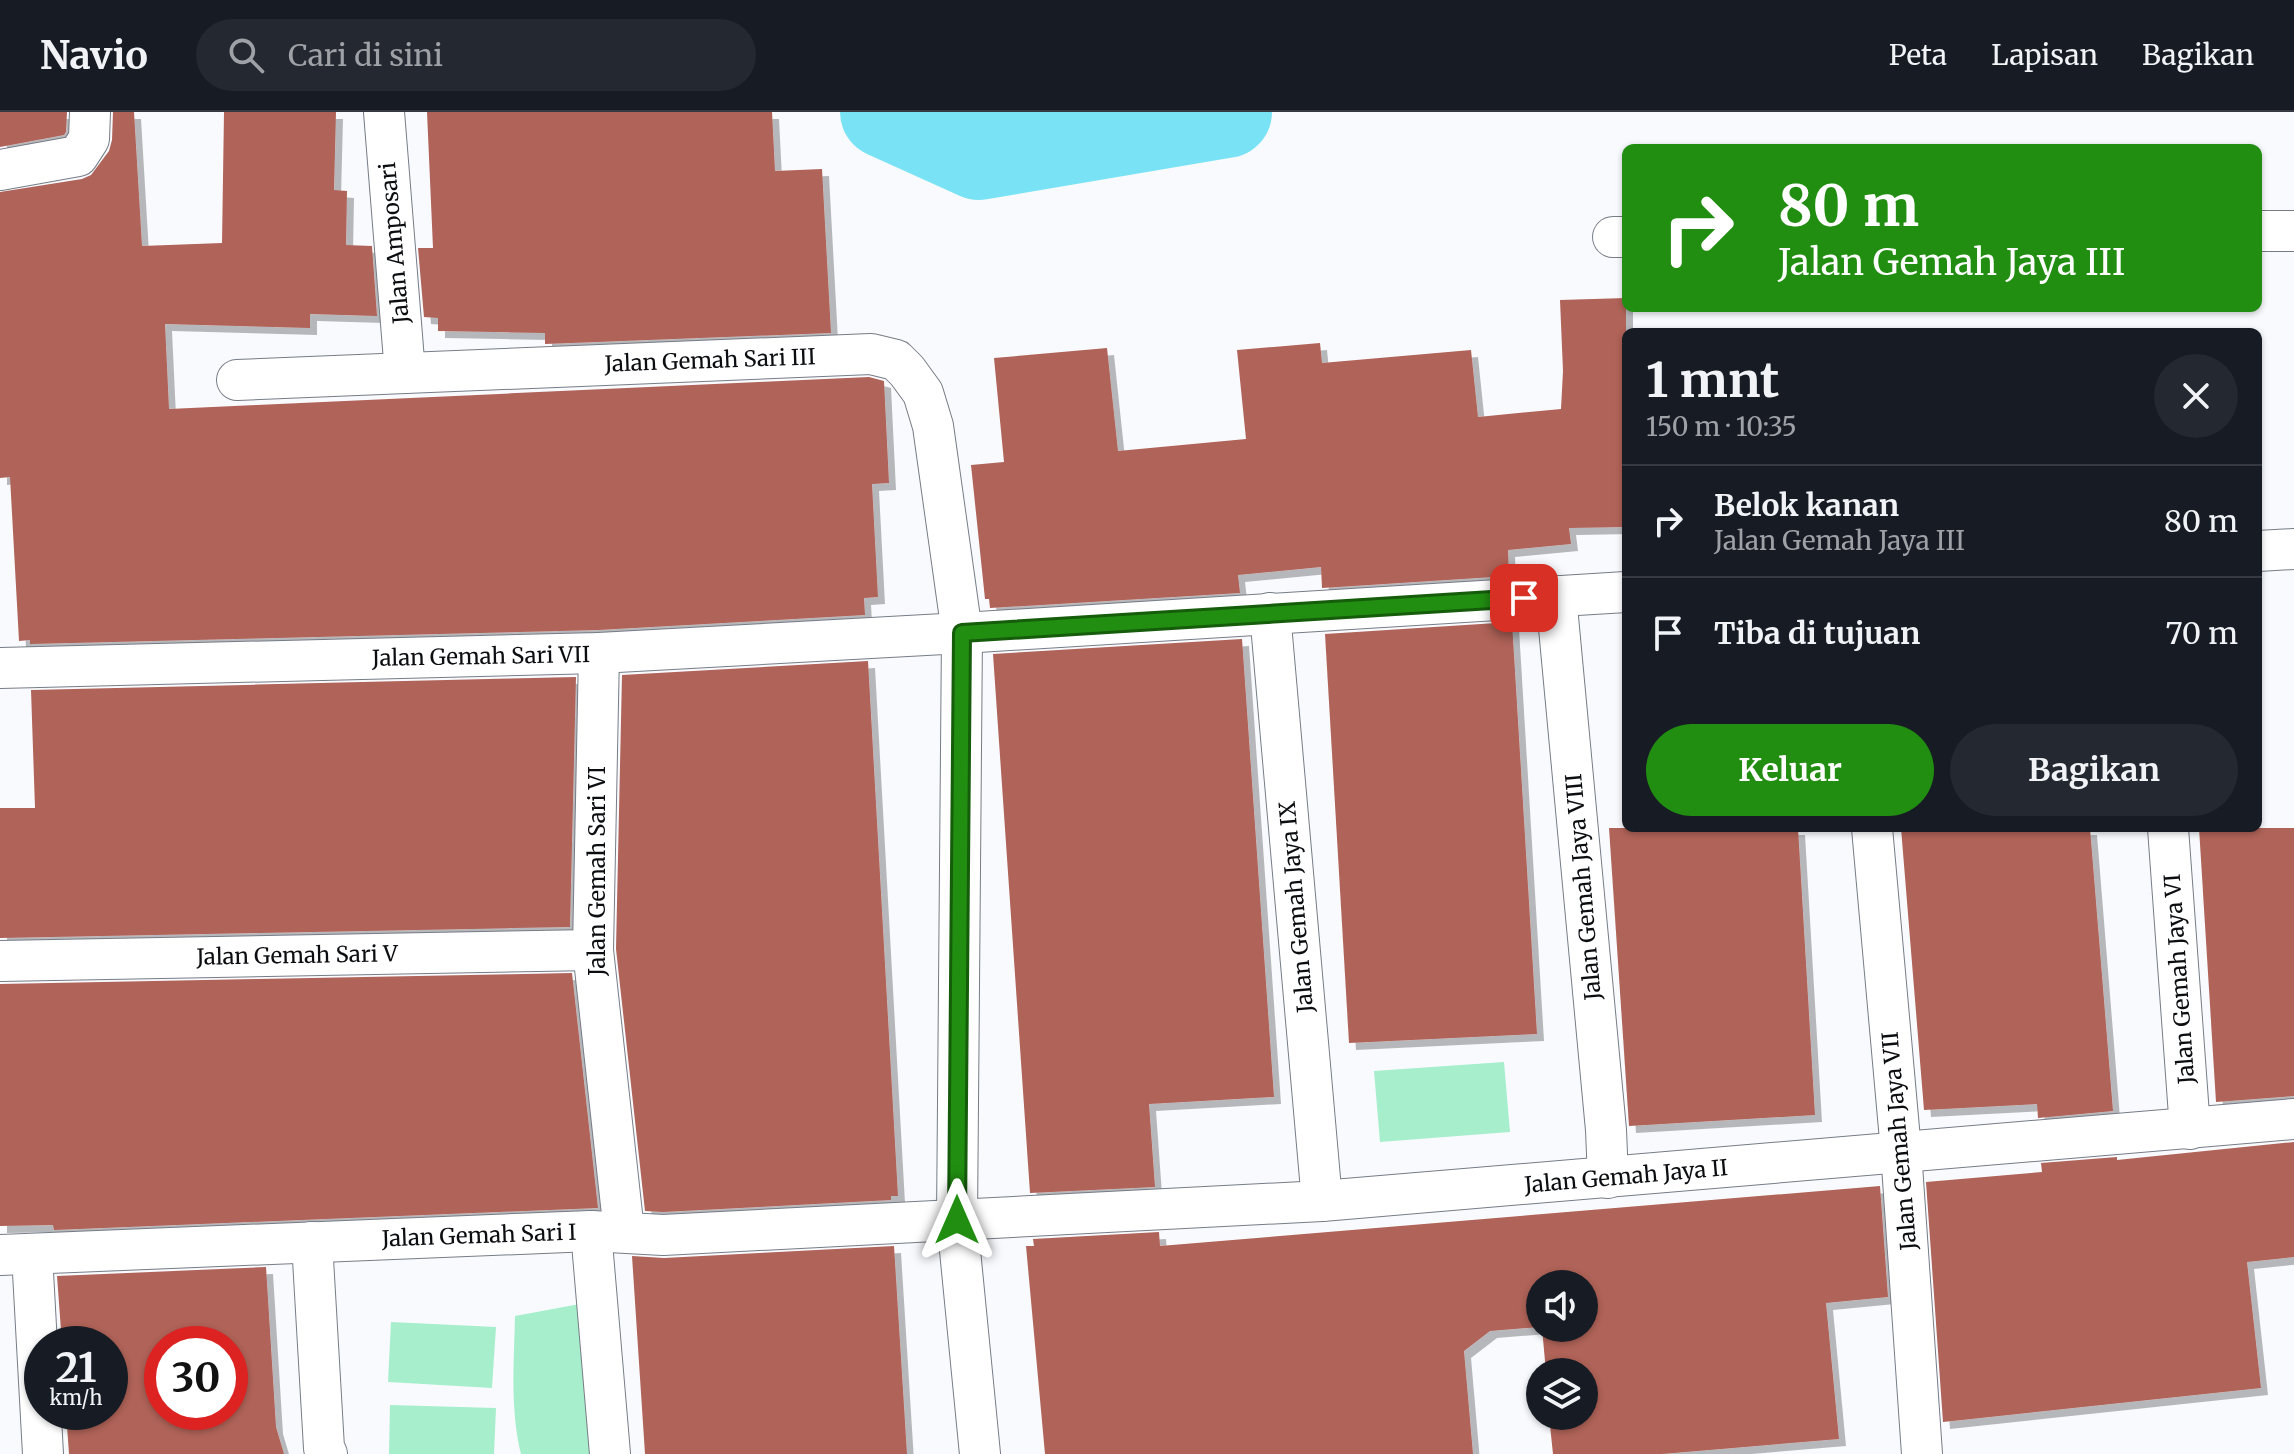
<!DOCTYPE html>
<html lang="id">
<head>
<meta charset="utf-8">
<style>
  body { margin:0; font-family:Merriweather,serif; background:#242831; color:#f1f3f6; height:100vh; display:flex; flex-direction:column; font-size:30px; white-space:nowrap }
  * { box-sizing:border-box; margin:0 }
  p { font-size:26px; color:#9ea1a6 }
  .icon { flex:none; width:44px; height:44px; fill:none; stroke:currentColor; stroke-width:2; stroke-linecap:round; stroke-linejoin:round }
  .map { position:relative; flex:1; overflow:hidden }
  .panel { position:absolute; left:1622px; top:216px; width:640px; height:504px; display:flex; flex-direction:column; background:#171b24; border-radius:12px; box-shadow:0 2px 6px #0004 }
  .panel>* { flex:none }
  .banner { position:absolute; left:1622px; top:32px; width:640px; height:168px; border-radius:12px; box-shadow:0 2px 6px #0004; background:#218e11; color:#fff; overflow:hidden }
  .fabs { position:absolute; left:1526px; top:1158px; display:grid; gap:16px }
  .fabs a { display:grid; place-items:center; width:72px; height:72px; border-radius:50%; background:#171b24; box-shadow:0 2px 6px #0004; font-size:40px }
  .speed { position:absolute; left:24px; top:1214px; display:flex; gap:16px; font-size:40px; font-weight:700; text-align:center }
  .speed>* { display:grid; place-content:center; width:104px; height:104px; border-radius:50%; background:#171b24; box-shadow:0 2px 6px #0004; line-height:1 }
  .speed small { font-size:20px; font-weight:400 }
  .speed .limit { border:12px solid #d22; background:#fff; color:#111 }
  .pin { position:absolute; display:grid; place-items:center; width:68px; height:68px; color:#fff; margin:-34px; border-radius:16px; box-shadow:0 4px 12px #0006 }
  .me { position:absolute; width:88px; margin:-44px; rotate:0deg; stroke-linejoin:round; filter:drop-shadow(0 0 6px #0008) }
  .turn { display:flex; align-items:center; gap:28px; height:168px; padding:0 24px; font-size:36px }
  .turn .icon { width:104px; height:104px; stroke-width:2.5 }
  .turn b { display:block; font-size:56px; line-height:68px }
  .round { display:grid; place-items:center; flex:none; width:84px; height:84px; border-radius:42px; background:#242831 }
  .head { display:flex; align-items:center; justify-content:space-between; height:136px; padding:0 24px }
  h1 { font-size:48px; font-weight:700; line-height:60px }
  .action { display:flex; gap:16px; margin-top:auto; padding:16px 24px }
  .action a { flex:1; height:92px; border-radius:48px; background:#218e11; color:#fff; font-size:32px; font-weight:700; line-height:92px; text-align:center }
  .action a+a { background:#242831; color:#f1f3f6 }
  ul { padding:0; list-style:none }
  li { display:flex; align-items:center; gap:24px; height:112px; padding:0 24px; border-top:2px solid #363941 }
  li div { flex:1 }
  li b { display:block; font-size:30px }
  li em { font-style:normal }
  header { display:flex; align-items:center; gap:48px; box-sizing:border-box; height:112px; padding:0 40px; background:#171b24; border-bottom:2px solid #363941 }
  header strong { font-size:38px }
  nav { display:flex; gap:44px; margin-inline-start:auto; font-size:28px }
  .search { width:560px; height:72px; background:#242831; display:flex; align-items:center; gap:20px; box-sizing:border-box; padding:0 28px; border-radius:44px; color:#9ea1a6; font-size:30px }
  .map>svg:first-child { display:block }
  .green { fill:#a7eecc }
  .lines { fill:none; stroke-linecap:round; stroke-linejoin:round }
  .river { stroke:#79e3f5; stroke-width:92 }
  .building { fill:#b06358; fill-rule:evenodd; filter:url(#shadow) }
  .minor-casing { stroke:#777c85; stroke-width:42 }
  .minor { stroke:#fff; stroke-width:40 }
  .route-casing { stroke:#155c0b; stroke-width:20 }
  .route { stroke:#218e11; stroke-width:14 }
  .labels { text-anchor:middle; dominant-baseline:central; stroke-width:7; stroke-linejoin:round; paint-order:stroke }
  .street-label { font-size:22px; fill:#0b0d10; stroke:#fff }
</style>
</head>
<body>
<header>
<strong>Navio</strong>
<div class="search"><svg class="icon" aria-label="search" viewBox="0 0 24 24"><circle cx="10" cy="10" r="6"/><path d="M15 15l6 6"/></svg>Cari di sini</div>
<nav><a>Peta</a><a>Lapisan</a><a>Bagikan</a></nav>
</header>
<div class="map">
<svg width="2294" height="1342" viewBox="0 0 2294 1342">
  <defs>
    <filter id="shadow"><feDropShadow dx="7" dy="7" stdDeviation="0" flood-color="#0004"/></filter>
  </defs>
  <rect width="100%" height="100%" fill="#f8fafe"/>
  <g class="green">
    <path d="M1504,950l6,70 -130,10 -6,-71z"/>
    <path d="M585,1191l13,151h-77c-11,-45 -7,-92 -6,-138z"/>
    <path d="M391,1210l105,5 -4,61 -104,-6z"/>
    <path d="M390,1293l106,3 -2,46h-105z"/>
  </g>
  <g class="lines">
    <path class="river" d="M886,0l93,42 247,-42"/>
  </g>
  <g class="building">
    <path d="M0,0h67l-1,20 -2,3 -64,12z"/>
    <path d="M113,0h21l8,134 80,-3 2,-131h112l-2,78 13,1 -1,54 26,1 5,70 -67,-2v14l-145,-4 4,85 700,-32 15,4 5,102 -17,1 6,113 -14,1 1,17 -267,15 -568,14v-4l-11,1 -9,-164 -10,1v-286l82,-13 9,-4 18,-24 3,-11z"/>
    <path d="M427,0h345l3,59 47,-2 9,164 -286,11v-11l-107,-2v-13l-14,-1 -6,-69h15z"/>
    <path d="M1626,186v229l-57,1 2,16 -63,6 1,26 -187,12 -1,-21 -83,8 2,18 -250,15 -1,-9h-4l-14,-134 33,-3 -10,-104 113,-10 11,103 128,-12 -9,-89 83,-7 2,20 149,-13 7,67 83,-8 2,-38 -3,-71z"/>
    <path d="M1512,510l25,412 -188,9 -24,-409z"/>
    <path d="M1242,527l32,458 -125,7 6,83 -125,6 -37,-539z"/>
    <path d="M868,549l30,535h-7v4l-228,12 -18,-1 -29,-262 6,-274z"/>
    <path d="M576,565l-6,250 -570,11v-130h35l-4,-118z"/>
    <path d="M1609,716h189l17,287 -186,11z"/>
    <path d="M1901,716h189l23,283 -75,7 -1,-14 -113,6z"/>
    <path d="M2199,716h95v268l-78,6z"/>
    <path d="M572,861l26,235 -544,22 -1,-5 -53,1v-242z"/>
    <path d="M2294,1030v115l-47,5 14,126 -318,34 -17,-240 116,-10 -1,-9 76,-6v3z"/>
    <path d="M1880,1074l8,111 -62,6 13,136 -177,15h-109l-4,-38h35v-44h-38l-4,-44h42v-44h-44v43l-50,4 -26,20 9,103h-428l-19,-208h8l-1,-7 126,-7 1,14z"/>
    <path d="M894,1134l13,208h-262l-13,-198 32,2z"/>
    <path d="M266,1155l10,160 8,27h-215l-3,-42h44v-68h-48l-5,-68zM162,1232h68v68h-68z"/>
  </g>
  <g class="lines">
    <defs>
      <g id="minor">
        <path d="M384,0l21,261"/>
        <path d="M0,58l78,-14 11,-17 1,-27"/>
        <path d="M2258,119h36"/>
        <path d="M1613,125h13"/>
        <path d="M237,268l634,-26 25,6 11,11 16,22 10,33 29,207 -5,587 23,234"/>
        <path d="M2258,439l36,-2"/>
        <path d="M1556,484l50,534 2,48"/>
        <path d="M1270,501l52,588"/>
        <path d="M599,541l-6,297 31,282"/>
        <path d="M0,556l599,-15 363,-20 664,-41"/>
        <path d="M1872,716l29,323 21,303"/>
        <path d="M2168,716l22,301"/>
        <path d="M0,849l593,-11"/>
        <path d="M591,1119l19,223"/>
        <path d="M312,1130l12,206 3,6"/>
        <path d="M32,1142l11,200"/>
        <path d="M0,1143l591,-24 72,4 659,-34 972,-82"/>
      </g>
    </defs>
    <use href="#minor" class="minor-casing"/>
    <use href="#minor" class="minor"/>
  </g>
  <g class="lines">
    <defs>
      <path id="route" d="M957,1108l5,-587 562,-35"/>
    </defs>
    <use href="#route" class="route-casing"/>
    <use href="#route" class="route"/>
  </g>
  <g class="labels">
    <g class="street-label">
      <text transform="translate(394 131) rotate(-95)">Jalan Amposari</text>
      <text transform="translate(710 248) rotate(-2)">Jalan Gemah Sari III</text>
      <text transform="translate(481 544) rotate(-1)">Jalan Gemah Sari VII</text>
      <text transform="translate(597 759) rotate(-90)">Jalan Gemah Sari VI</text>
      <text transform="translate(1583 775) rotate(-95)">Jalan Gemah Jaya VIII</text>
      <text transform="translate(1296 795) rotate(-95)">Jalan Gemah Jaya IX</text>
      <text transform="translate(297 843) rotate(-1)">Jalan Gemah Sari V</text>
      <text transform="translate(2179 867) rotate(-94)">Jalan Gemah Jaya VI</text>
      <text transform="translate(1899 1029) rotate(-95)">Jalan Gemah Jaya VII</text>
      <text transform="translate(1626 1064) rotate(-5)">Jalan Gemah Jaya II</text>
      <text transform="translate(479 1123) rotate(-2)">Jalan Gemah Sari I</text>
    </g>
  </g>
</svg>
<div class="fabs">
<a><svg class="icon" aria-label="sound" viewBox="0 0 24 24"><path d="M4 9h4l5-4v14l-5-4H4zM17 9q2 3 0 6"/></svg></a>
<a><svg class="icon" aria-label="layers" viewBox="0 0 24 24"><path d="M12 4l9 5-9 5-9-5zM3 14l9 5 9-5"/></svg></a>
</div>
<div class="speed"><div>21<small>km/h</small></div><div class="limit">30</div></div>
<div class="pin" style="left:1524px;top:486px;background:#d93025"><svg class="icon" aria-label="arrive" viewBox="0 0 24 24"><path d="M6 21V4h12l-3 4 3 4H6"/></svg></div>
<svg class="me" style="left:957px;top:1108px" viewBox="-20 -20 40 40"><path d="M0-17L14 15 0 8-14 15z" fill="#218e11" stroke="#fff" stroke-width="4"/></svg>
<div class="banner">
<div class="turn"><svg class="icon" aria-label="right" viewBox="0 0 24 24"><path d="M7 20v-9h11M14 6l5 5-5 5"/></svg><div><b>80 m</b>Jalan Gemah Jaya III</div></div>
</div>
<section class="panel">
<div class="head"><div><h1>1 mnt</h1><p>150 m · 10:35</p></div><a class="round"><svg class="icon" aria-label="close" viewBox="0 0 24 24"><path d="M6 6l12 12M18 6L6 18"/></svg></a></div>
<ul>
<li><svg class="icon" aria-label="right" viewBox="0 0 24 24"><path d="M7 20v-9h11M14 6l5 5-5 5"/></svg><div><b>Belok kanan</b><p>Jalan Gemah Jaya III</p></div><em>80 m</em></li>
<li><svg class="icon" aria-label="arrive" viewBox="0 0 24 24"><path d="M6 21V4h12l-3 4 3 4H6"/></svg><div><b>Tiba di tujuan</b></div><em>70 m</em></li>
</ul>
<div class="action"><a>Keluar</a><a>Bagikan</a></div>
</section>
</div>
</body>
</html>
